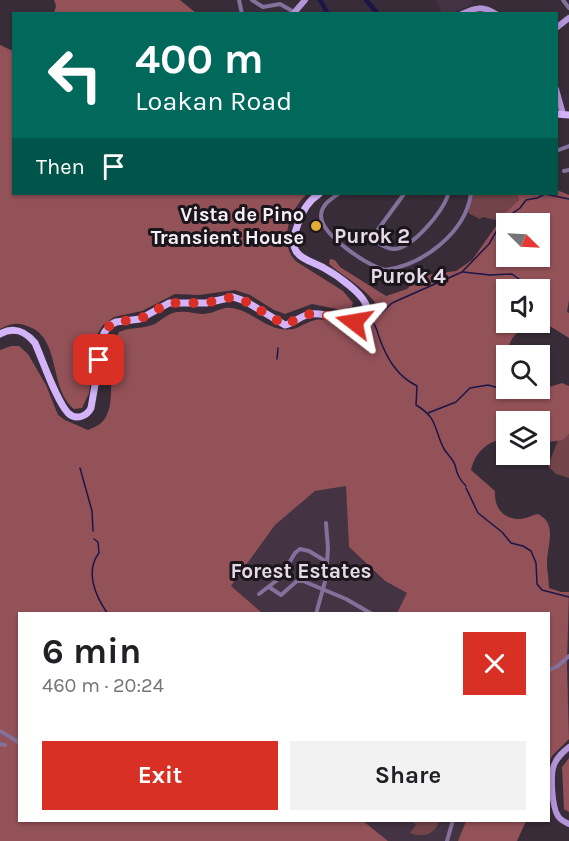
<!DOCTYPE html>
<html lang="en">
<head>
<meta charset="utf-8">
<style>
  body { margin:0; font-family:Karla,sans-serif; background:#f2f2f2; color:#202124; height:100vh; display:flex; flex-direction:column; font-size:22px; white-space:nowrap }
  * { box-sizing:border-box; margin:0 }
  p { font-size:20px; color:#757577 }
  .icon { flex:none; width:33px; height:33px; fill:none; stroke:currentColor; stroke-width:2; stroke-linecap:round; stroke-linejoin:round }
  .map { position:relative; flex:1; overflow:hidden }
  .panel { position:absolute; left:18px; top:612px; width:532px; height:210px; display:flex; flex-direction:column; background:#fff; border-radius:0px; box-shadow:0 2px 4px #0004 }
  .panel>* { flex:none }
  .top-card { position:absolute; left:12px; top:12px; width:546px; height:183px; border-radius:0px; box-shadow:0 2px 4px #0004; background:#00695c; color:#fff; overflow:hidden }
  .needle { width:39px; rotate:114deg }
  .buttons { position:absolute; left:496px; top:213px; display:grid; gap:12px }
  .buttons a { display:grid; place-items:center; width:54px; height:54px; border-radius:0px; background:#fff; box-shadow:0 2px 4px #0004; font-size:30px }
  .pin { position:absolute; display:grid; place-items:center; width:51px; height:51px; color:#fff; margin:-26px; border-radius:12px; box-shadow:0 3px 9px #0006 }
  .me { position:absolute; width:66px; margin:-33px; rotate:284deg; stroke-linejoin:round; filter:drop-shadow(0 0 4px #0008) }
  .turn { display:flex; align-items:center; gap:21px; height:126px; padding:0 24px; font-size:27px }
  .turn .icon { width:78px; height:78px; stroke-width:2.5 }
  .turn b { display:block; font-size:42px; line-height:51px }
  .then { display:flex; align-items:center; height:57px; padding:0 24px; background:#0003; gap:12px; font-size:22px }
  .round { display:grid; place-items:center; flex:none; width:63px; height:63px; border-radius:0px; background:#f2f2f2 }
  .summary { display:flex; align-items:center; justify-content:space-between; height:102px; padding:0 24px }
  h1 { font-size:36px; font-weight:700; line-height:45px }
  .cta { display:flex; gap:12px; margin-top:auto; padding:12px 24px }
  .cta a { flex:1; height:69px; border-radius:0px; background:#d93025; color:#fff; font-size:24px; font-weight:700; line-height:69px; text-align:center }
  .cta a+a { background:#f2f2f2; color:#202124 }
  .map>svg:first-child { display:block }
  .built { fill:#443443 }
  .green { fill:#724449 }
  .forest { fill:#935158; fill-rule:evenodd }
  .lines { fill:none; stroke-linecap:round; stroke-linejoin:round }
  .stream { stroke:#1b1648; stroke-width:1.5 }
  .canal { stroke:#1b1648; stroke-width:4.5 }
  .street { stroke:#83709b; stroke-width:4 }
  .secondary { stroke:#b294d7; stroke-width:6 }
  .primary { stroke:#d3b4f9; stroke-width:7 }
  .route { stroke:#d93025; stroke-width:10; stroke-dasharray:0 18 }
  .poi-dot { fill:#e5ad36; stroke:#1b161b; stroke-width:2 }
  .labels { text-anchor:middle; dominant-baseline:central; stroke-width:6; stroke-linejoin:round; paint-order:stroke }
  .poi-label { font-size:20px; font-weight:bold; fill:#f6eff6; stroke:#1b161b; text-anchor:end }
  .neighbourhood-label { font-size:21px; font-weight:bold; fill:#e7d9e7; stroke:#1b161b }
</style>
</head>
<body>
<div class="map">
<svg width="569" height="841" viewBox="0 0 569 841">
  <rect width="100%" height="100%" fill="#372c37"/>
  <g class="built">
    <path d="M436,0h35l2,4 -19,8 -12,1z"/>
    <path d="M346,486l3,62 35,33 23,12 -10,20 -135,1 -31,-28 44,-61 40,-34z"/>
    <path d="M363,821h103l-8,20h-70z"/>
  </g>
  <g class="green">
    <path d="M473,194h44l2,6c-6,8 -14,13 -19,21l-17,-4 -3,2 -12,-6z"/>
    <path d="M569,434v44l-13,-4 -8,-8 10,-26h5z"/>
    <path d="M412,821h27c-4,14 -16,17 -29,12l6,-8z"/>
  </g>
  <g class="forest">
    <path d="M54,0h126l16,13h-142l2,-7z"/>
    <path d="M0,45l13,6 1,143h293c-17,15 -30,51 -10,68l46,29 10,12 -2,6 -5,2 -34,-7 -27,10 -11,-4 -24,-15 -15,-5 -36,5 -24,-1 -33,17 -28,6 -11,8 -7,11 -7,57 -7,15 -8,1c-26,-21 -12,-72 -47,-83 -10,-4 -18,-2 -27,3z"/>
    <path d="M557,190l12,5v105l-2,12 2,1v25l-24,-15c-44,5 -38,30 -38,65l32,2 23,-7 7,3v48l-6,6 -23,3v-21h-33v15c-19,5 -31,13 -36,33l24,21c-1,16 7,28 25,28 5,0 12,-4 18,-5 20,10 9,31 9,49 0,8 2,17 2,25l12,4h8l-2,73 2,74 -17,17 -3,7v-149l-152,-1 10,-20 -22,-12 -36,-34 -3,-61 -31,5 -40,34 -44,61 31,27 -242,1v206l343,1 25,20h-388v-491l11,-4h8l9,8 18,31 12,30 7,5 23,10c4,-2 10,-4 13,-7 20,-18 1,-65 18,-91 11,-5 24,-3 36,-8 8,-5 14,-12 24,-12 8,-1 16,2 23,2 9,0 15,-4 23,-6 18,-3 34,15 51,20 22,5 21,-3 39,-8 16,-4 58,21 64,-12 -13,-20 -32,-29 -50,-44l1,-5 5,1 5,7 46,29 21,-7 12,-13 37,-5 16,-11 34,-48 13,-12 -2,-6h39zM507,224h33v32h-33zM507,290h33v32h-33z"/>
    <path d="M569,758v54l-5,-3 -2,-42z"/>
    <path d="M466,821v-1l60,1 -9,20h-59z"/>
  </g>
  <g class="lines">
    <g class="stream">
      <path d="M463,272l27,3 22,-1 22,16"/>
      <path d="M540,293l5,4"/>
      <path d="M349,308l7,3"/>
      <path d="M367,318c9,5 9,10 12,19 8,22 18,39 38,49l-1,19c23,14 17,23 28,44 3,5 9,10 11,16 2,9 4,14 11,21"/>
      <path d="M373,321l19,-18 70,-31 27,-28 14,-24 17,-12 6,-8 11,-2 8,-4 24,5"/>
      <path d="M277,359l1,-11"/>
      <path d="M428,413l28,-11 14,-14 18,-3 11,3"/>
      <path d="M80,468l12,43 1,20"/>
      <path d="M466,488l12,25 24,19 9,11 12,3 8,5 5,12 1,21 5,6 27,7"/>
      <path d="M94,539l4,3 1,11c-14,18 -4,43 9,61"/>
    </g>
    <g class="canal">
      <path d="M320,0l8,14"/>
      <path d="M366,0l12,14"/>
    </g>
    <g class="street">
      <path d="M239,0l3,14"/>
      <path d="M252,0l11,7 17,-3 14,8"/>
      <path d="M563,0l6,8"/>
      <path d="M556,151l13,-5"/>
      <path d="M564,171l5,-1"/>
      <path d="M338,194c-7,5 -17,11 -17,22 1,20 46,49 64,54 38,-5 80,-37 86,-76"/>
      <path d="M404,194l-33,45c7,4 15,10 22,10 18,1 52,-39 55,-55"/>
      <path d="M269,587l12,8 16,-14h6l43,18 26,15"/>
      <path d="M259,594l21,-16 15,-25 5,-4 9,2 18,11"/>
      <path d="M316,614l10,-36 2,-29 -2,-26"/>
      <path d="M549,670l9,-4 11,-10"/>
      <path d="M0,731l20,12"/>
      <path d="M0,744l5,1"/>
      <path d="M447,841l6,-21"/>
    </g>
    <g class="secondary">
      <path d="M293,14l12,-14"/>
      <path d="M462,14c14,-7 21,-8 34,0"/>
      <path d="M556,28l13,-10"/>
      <path d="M556,89l7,25"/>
      <path d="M569,747c-6,5 -12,10 -15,18 -4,10 -2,42 4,51 2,4 7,6 11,8"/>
    </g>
    <g class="primary">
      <path d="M556,114l13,1"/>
      <path d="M0,334c14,-8 25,-3 35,9 8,18 21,57 33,70 8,8 19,3 23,-5l13,-75 6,-8 6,-3 24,-3 29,-16h37l27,-6 12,4 40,24c10,-2 17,-11 27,-11 17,-2 32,10 48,7 4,-3 7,-6 7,-11 1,-14 -32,-36 -43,-42 -8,-5 -23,-8 -28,-17 -5,-8 -1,-19 2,-27 4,-13 10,-23 21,-30"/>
    </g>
  </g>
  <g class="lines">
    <path class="route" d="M99,360l5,-27 6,-8 6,-3 24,-3 29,-16h37l26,-6 13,4 40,24 21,-10 9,-2 39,9"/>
  </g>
  <circle class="poi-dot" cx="316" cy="226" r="6"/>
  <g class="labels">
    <g class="poi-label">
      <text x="304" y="214">Vista de Pino<tspan x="304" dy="23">Transient House</tspan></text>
    </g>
    <g class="neighbourhood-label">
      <text x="372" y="236">Purok 2</text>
      <text x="408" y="276">Purok 4</text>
      <text x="301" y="571">Forest Estates</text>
    </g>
  </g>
</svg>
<div class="buttons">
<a><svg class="needle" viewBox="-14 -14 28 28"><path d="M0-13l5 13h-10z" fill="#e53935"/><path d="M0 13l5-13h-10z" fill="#757577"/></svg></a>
<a><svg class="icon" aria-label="sound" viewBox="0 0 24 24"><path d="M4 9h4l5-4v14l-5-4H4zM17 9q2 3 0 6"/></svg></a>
<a><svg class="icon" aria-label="search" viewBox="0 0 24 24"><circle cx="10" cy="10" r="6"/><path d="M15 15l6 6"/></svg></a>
<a><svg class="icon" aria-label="layers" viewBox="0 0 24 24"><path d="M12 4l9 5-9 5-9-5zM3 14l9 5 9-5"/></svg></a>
</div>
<div class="pin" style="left:99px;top:360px;background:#d93025"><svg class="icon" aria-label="arrive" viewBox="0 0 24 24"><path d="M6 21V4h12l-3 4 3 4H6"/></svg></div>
<svg class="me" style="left:354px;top:322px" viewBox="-20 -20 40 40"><path d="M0-17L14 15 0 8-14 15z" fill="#d93025" stroke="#fff" stroke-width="4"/></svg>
<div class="top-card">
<div class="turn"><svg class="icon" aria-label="left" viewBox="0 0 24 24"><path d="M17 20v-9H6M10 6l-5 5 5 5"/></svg><div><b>400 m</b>Loakan Road</div></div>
<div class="then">Then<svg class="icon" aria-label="arrive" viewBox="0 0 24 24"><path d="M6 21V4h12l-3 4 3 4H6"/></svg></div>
</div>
<section class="panel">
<div class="summary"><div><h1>6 min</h1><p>460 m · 20:24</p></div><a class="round" style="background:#d93025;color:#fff"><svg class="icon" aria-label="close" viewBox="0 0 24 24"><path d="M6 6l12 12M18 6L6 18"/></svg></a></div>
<div class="cta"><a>Exit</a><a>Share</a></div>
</section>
</div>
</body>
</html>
